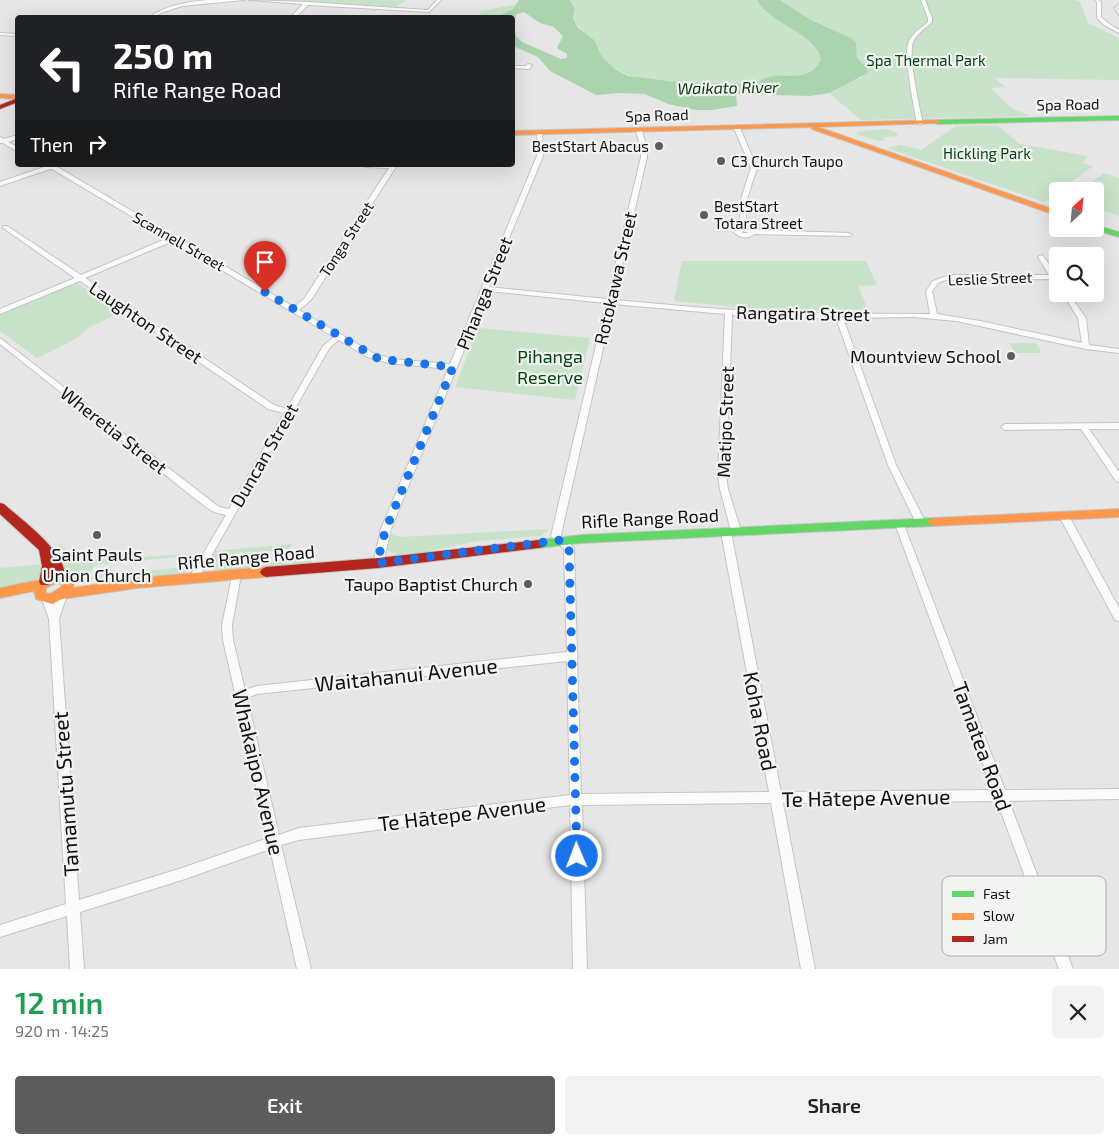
<!DOCTYPE html>
<html lang="en">
<head>
<meta charset="utf-8">
<style>
  body { margin:0; font-family:"Exo 2",sans-serif; background:#f2f2f2; color:#202124; height:100vh; display:flex; flex-direction:column; font-size:19px; white-space:nowrap }
  * { box-sizing:border-box; margin:0 }
  p { font-size:16px; color:#757577 }
  .icon { flex:none; width:28px; height:28px; fill:none; stroke:currentColor; stroke-width:2; stroke-linecap:round; stroke-linejoin:round }
  .map { position:relative; height:969px; overflow:hidden }
  .drawer { display:flex; flex-direction:column; background:#fff; flex:1 }
  .drawer>* { flex:none }
  .guide { position:absolute; left:15px; top:15px; width:500px; height:152px; border-radius:5px; box-shadow:0 5px 20px #0002; background:#202124; color:#fff; overflow:hidden }
  .needle { width:32px; rotate:26deg }
  .buttons { position:absolute; left:1049px; top:182px; display:grid; gap:10px }
  .buttons a { display:grid; place-items:center; width:55px; height:55px; border-radius:5px; background:#fff; box-shadow:0 5px 20px #0002; font-size:25px }
  .pin { position:absolute; display:grid; place-items:center; width:42px; height:42px; color:#fff; margin:-51px -21px; border-radius:50% 50% 50% 0; rotate:-45deg; box-shadow:0 0 5px #0007 }
  .pin .icon { rotate:45deg }
  .me { position:absolute; width:55px; margin:-28px; rotate:359deg; stroke-linejoin:round; filter:drop-shadow(0 0 4px #0008) }
  .turn { display:flex; align-items:center; gap:18px; height:105px; padding:0 15px; font-size:22px }
  .turn .icon { width:65px; height:65px; stroke-width:2.5 }
  .turn b { display:block; font-size:35px; line-height:42px }
  .then { display:flex; align-items:center; height:48px; padding:0 15px; background:#0003; gap:10px; font-size:19px }
  .round { display:grid; place-items:center; flex:none; width:52px; height:52px; border-radius:5px; background:#f2f2f2 }
  .summary { display:flex; align-items:center; justify-content:space-between; height:85px; padding:0 15px }
  h1 { font-size:30px; font-weight:600; line-height:38px; color:#1e9e55 }
  .cta { display:flex; gap:10px; margin-top:auto; padding:10px 15px }
  .cta a { flex:1; height:58px; border-radius:5px; background:#5b5c5b; color:#fff; font-size:20px; font-weight:600; line-height:58px; text-align:center }
  .cta a+a { background:#f2f2f2; color:#202124 }
  .map>svg:first-child { display:block }
  .green { fill:#c9e2ca }
  .water { fill:#abd4ae; fill-rule:evenodd }
  .lines { fill:none; stroke-linecap:round; stroke-linejoin:round }
  .stream { stroke:#abd4ae; stroke-width:1 }
  .street-casing { stroke:#c4c4c4; stroke-width:2 }
  .fast-casing { stroke:#c4c4c4; stroke-width:2 }
  .slow-casing { stroke:#c4c4c4; stroke-width:2 }
  .jam-casing { stroke:#c4c4c4; stroke-width:2 }
  .street { fill:#fbfbfb; fill-rule:evenodd }
  .fast { fill:#63d668; fill-rule:evenodd }
  .slow { fill:#ff974d; fill-rule:evenodd }
  .jam { fill:#b3261e; fill-rule:evenodd }
  .route { stroke:#1a73e8; stroke-width:9; stroke-dasharray:0 16.2 }
  .poi-dot { fill:#5b5c5b; stroke:#f1f4f1; stroke-width:2 }
  .labels { text-anchor:middle; dominant-baseline:central; stroke-width:4.5; stroke-linejoin:round; paint-order:stroke }
  .far-park-label { font-size:15px; fill:#004412; stroke:#f1f4f1 }
  .far-street-label { font-size:15px; fill:#101110; stroke:#f1f4f1 }
  .far-poi-label { font-size:15px; fill:#101110; stroke:#f1f4f1; text-anchor:start }
  .far-water-label { font-size:16px; font-style:italic; fill:#083310; stroke:#f1f4f1 }
  .street-label { font-size:18px; fill:#101110; stroke:#f1f4f1 }
  .park-label { font-size:18px; fill:#004412; stroke:#f1f4f1 }
  .poi-label { font-size:18px; fill:#101110; stroke:#f1f4f1; text-anchor:end }
  .near-street-label { font-size:21px; fill:#101110; stroke:#f1f4f1 }
  .key { fill:#f1f4f1; stroke:#aeb0ae; stroke-width:1 }
  .key-label { font-size:14px; fill:#101110 }
</style>
</head>
<body>
<div class="map">
<svg width="1119" height="969" viewBox="0 0 1119 969">
  <rect width="100%" height="100%" fill="#e5e6e5"/>
  <g class="green">
    <path d="M289,0h117l-10,7z"/>
    <path d="M570,0h187c13,25 58,32 64,59 -11,25 -35,13 -52,18 -6,2 -11,6 -18,7 -34,-1 -106,3 -134,-14 -12,-7 -19,-20 -28,-31 -6,-8 -12,-13 -16,-21l2,-8z"/>
    <path d="M780,0h295l5,2 8,21 31,15v42l-125,-2 12,9 -16,1 23,21 16,6v1l-168,4 -32,-27 17,-10 16,-5 5,-10 -10,-10v-7l-6,-13 -40,-18z"/>
    <path d="M518,4c-10,11 -24,13 -39,14l1,-7z"/>
    <path d="M997,125l23,19 67,12 -4,7 10,3 -41,30 5,3v3l-8,-3 -5,3 -157,-54 14,-3 20,5 35,-24z"/>
    <path d="M887,129l10,4v3l-14,1 1,3 -6,1 -22,-7 4,-3z"/>
    <path d="M1104,173l15,5v38l-24,-8v-17h-15z"/>
    <path d="M682,261h184l11,24 -19,1 10,24 -88,1 -106,-10z"/>
    <path d="M76,282l43,31 -31,15 -11,10 -40,20 -37,-27v-16z"/>
    <path d="M478,328l112,10 -15,62 -120,-13z"/>
    <path d="M1009,343h27l6,10h-27z"/>
    <path d="M549,529l-8,7 -63,5 -69,14h-13l-11,-6 6,-15 9,3z"/>
    <path d="M59,543l19,18 125,-8c-18,29 -29,22 -60,24v-6l42,-4 2,-11 -94,9 -3,11 43,-4 -2,7c-23,1 -45,4 -67,-6z"/>
    <path d="M292,544l-3,5 -43,4 -1,5 9,-1 13,6 45,-4v4l-88,9 -8,-2 -6,-4 -1,-5 6,-10z"/>
    <path d="M45,564l-4,15 -11,6 -30,5v-22z"/>
  </g>
  <path class="water" d="M519,0h51l5,10 -2,8 5,10 16,12 8,17 14,13 12,6 48,6 75,2c7,-1 11,-5 18,-7 17,-5 41,7 52,-18 -6,-27 -51,-34 -64,-59h23l31,20 40,18 5,4 1,16 10,10 1,5 -39,20 -19,3 -74,-2 1,12 -25,4h-16l-28,-6 -23,-10 -26,-1 -23,2 -46,-24 -12,-14 -25,-11 -1,-28 -16,-1 17,-8zM524,12l16,11 14,4 9,9 -6,12 10,6v4l-6,1 -39,-17 -6,-6 -3,-14 4,-8z"/>
  <g class="lines">
    <path class="stream" d="M1118,4l-5,4 6,8"/>
    <defs>
      <g id="street">
        <path d="M208,0h36l-62,6 -21,7 -7,5h-6c18,-13 39,-16 60,-18z"/>
        <path d="M249,0l58,2 121,8 9,-10h4l-12,12 -121,-7 -13,13h-5l13,-14z"/>
        <path d="M921,0h4l7,18v4c-6,6 -15,11 -19,20 -5,12 6,65 10,81l-3,2 -3,-2c-3,-16 -14,-69 -8,-82 4,-8 12,-13 19,-19v-4z"/>
        <path d="M1095,0h4l2,2v15l7,6 11,7v3l-15,-8 -7,-7v-16z"/>
        <rect x="472" y="16" width="4" height="2"/>
        <path d="M0,33l18,1v2l-18,-1z"/>
        <path d="M528,64l4,1 -3,4 -17,-1v-2h14z"/>
        <path d="M737,126l3,2 17,40 -12,37 2,23 5,2 97,3 3,2 -1,1 -96,-2c-7,5 -15,5 -21,-2l4,-4 3,-1 -2,-22 12,-37 -17,-40zM742,231l5,1 1,1h-6z"/>
        <path d="M639,129l3,2 5,17v9l-33,143 91,8 73,5 152,1 -4,-23 7,-10 17,-6h99l-11,-18 3,-2 2,1 15,21v8l-6,-6 -106,1 -8,3 -6,8 5,23 43,7 102,22 -4,-25 -15,-24h6l17,24 3,27 30,4v4l-33,-4 -130,-28 -42,-4 -71,1 53,147 30,58 -5,3 -5,-3 -28,-58 -52,-147h-39l-65,-3 -6,161 2,13 13,42 -2,2h-6l-2,-2 -11,-42 -2,-13 7,-162 -112,-10 -52,231 13,13 3,106 1,2 -1,2 4,136 188,-2 -48,-260 2,-2h6l2,2 50,260 212,-2 -98,-266 2,-2h6l102,268 114,-1v10l-110,2 64,168h-14l-62,-168 -214,2 32,166h-14l-30,-166 -189,2 5,164h-14l-3,-164 -271,35 -18,5 30,124h-14l-27,-120 -88,31 -102,32 4,57h-14l-3,-53 -67,21v-12l66,-21 -17,-285 -7,-20 2,-3 3,-1 3,1 4,9 5,-13 3,-1 3,1 2,3 -8,24 20,281 103,-32 86,-30 -45,-198 -1,-15 11,-53h6l2,3 -9,50 1,15 12,50 12,-4 310,-34 -3,-103 -13,-13 55,-233 -118,-12 -97,238 -8,34 -2,2h-6l-2,-2 8,-34 67,-160 -60,-6 -21,-6 -28,-17 -9,7 -133,234h-6l-2,-3 37,-63 -12,-3 -7,-4 -207,-164v-6l219,169 10,2 55,-96 -16,-4 -188,-128 -80,33v-5l75,-31 -72,-50v-2h4l74,49 87,-37 -116,-69h-2l-50,17v-4l44,-15 -4,-2h14l240,142 10,-8 85,-131 -23,-1 -3,-2h34l-86,135 -12,10 74,43 19,6 58,5 87,-208v-24l5,1 1,23 -54,131 118,12 34,-142v-9l-5,-17zM173,241l161,96 -11,9 -36,63 -13,-4 -189,-127zM567,661l3,134 -271,33 -20,7 -32,-137 10,-4z"/>
        <path d="M18,135v4l-10,3 10,5v5l-15,-9h-3v-6l4,2z"/>
        <path d="M1119,423v6h-30l30,43v10l-3,-1 -35,-52 -76,1 -4,-3 4,-3z"/>
        <path d="M1064,513l5,3 50,92v13l-4,-1 -56,-104z"/>
      </g>
      <g id="fast">
        <path d="M1119,116v4l-182,4 -3,-2 3,-2z"/>
        <path d="M1095,225l24,7v5l-27,-8h3z"/>
        <path d="M933,518l6,4 -6,4 -352,17 -42,5 -4,-1 -2,-3 2,-3 4,-1 42,-5z"/>
      </g>
      <g id="slow">
        <path d="M0,94l18,1v4l-18,-1z"/>
        <path d="M937,120l2,1v2l-121,4 240,84v5l-246,-87 -1,-2 -299,8v-4z"/>
        <path d="M1119,509v8l-186,9 -6,-4 6,-4z"/>
        <path d="M266,567l4,2 2,3 -2,3 -4,2 -129,11 -75,11 -10,5 -16,-5 -2,-8 -34,7v-10l39,-8 16,-7 15,4 4,6 -1,5 64,-10zM56,583l6,1 -1,3 -11,7 -4,-1v-5z"/>
      </g>
      <g id="jam">
        <path d="M18,98v4l-18,7v-4z"/>
        <path d="M0,503l4,1c15,14 71,54 59,77h-8l-3,-6 -3,10h-8l-2,-3 3,-16 -3,-16 -39,-36z"/>
        <path d="M539,540l4,1 2,3 -2,3 -4,1 -161,20 -112,9 -4,-2 -2,-3 2,-3 4,-2 112,-9z"/>
      </g>
    </defs>
    <use href="#street" class="street-casing"/>
    <use href="#fast" class="fast-casing"/>
    <use href="#slow" class="slow-casing"/>
    <use href="#jam" class="jam-casing"/>
    <use href="#street" class="street"/>
    <use href="#fast" class="fast"/>
    <use href="#slow" class="slow"/>
    <use href="#jam" class="jam"/>
  </g>
  <g class="lines">
    <path class="route" d="M265,292l114,67 74,8 -67,162 -5,17 -3,17 183,-23 8,8 8,308"/>
  </g>
  <g class="poi-dot">
    <circle cx="659" cy="146" r="5"/>
    <circle cx="721" cy="161" r="5"/>
    <circle cx="704" cy="215" r="5"/>
    <circle cx="1011" cy="356" r="5"/>
    <circle cx="97" cy="535" r="5"/>
    <circle cx="528" cy="584" r="5"/>
  </g>
  <g class="labels">
    <g class="far-park-label">
      <text x="926" y="60">Spa Thermal Park</text>
      <text x="987" y="153">Hickling Park</text>
    </g>
    <g class="far-street-label">
      <text transform="translate(1068 104) rotate(-1)">Spa Road</text>
      <text transform="translate(657 115) rotate(-2)">Spa Road</text>
      <text transform="translate(346 239) rotate(-57)">Tonga Street</text>
      <text transform="translate(179 241) rotate(30)">Scannell Street</text>
      <text transform="translate(990 278) rotate(-2)">Leslie Street</text>
    </g>
    <g class="far-poi-label">
      <text x="649" y="146" text-anchor="end">BestStart Abacus</text>
      <text x="731" y="161">C3 Church Taupo</text>
      <text x="714" y="206">BestStart<tspan x="714" dy="17">Totara Street</tspan></text>
    </g>
    <g class="far-water-label">
      <text transform="translate(728 87) rotate(-1)">Waikato River</text>
    </g>
    <g class="street-label">
      <text transform="translate(615 278) rotate(-77)">Rotokawa Street</text>
      <text transform="translate(484 293) rotate(-68)">Pīhanga Street</text>
      <text transform="translate(803 313) rotate(1)">Rangatira Street</text>
      <text transform="translate(146 322) rotate(34)">Laughton Street</text>
      <text transform="translate(725 422) rotate(-88)">Matipo Street</text>
      <text transform="translate(114 430) rotate(38)">Wheretia Street</text>
      <text transform="translate(264 455) rotate(-60)">Duncan Street</text>
      <text transform="translate(650 518) rotate(-3)">Rifle Range Road</text>
      <text transform="translate(246 557) rotate(-5)">Rifle Range Road</text>
    </g>
    <g class="park-label">
      <text x="550" y="356">Pihanga<tspan x="550" dy="21">Reserve</tspan></text>
    </g>
    <g class="poi-label">
      <text x="1001" y="356">Mountview School</text>
      <text x="97" y="554" text-anchor="middle">Saint Pauls<tspan x="97" dy="21">Union Church</tspan></text>
      <text x="518" y="584">Taupo Baptist Church</text>
    </g>
    <g class="near-street-label">
      <text transform="translate(406 674) rotate(-6)">Waitahanui Avenue</text>
      <text transform="translate(761 721) rotate(79)">Koha Road</text>
      <text transform="translate(983 746) rotate(70)">Tamatea Road</text>
      <text transform="translate(259 772) rotate(77)">Whakaipo Avenue</text>
      <text transform="translate(65 794) rotate(-94)">Tamamutu Street</text>
      <text transform="translate(866 797) rotate(-1)">Te Hātepe Avenue</text>
      <text transform="translate(462 813) rotate(-7)">Te Hātepe Avenue</text>
    </g>
  </g>
  <rect x="942" y="876" width="164" height="80" rx="8" class="key"/>
  <rect x="952" y="891" width="22" height="6" fill="#63d668"/>
  <rect x="952" y="913" width="22" height="7" fill="#ff974d"/>
  <rect x="952" y="936" width="22" height="6" fill="#b3261e"/>
  <g class="key-label">
    <text x="983" y="899">Fast</text>
    <text x="983" y="921">Slow</text>
    <text x="983" y="944">Jam</text>
  </g>
</svg>
<div class="buttons">
<a><svg class="needle" viewBox="-14 -14 28 28"><path d="M0-13l5 13h-10z" fill="#e53935"/><path d="M0 13l5-13h-10z" fill="#757577"/></svg></a>
<a><svg class="icon" aria-label="search" viewBox="0 0 24 24"><circle cx="10" cy="10" r="6"/><path d="M15 15l6 6"/></svg></a>
</div>
<div class="pin" style="left:265px;top:292px;background:#d93025"><svg class="icon" aria-label="arrive" viewBox="0 0 24 24"><path d="M6 21V4h12l-3 4 3 4H6"/></svg></div>
<svg class="me" style="left:577px;top:856px" viewBox="-20 -20 40 40"><circle r="17" fill="#1a73e8" stroke="#fff" stroke-width="3"/><path d="M0-11L8 9 0 5-8 9z" fill="#fff"/></svg>
<div class="guide">
<div class="turn"><svg class="icon" aria-label="left" viewBox="0 0 24 24"><path d="M17 20v-9H6M10 6l-5 5 5 5"/></svg><div><b>250 m</b>Rifle Range Road</div></div>
<div class="then">Then<svg class="icon" aria-label="right" viewBox="0 0 24 24"><path d="M7 20v-9h11M14 6l5 5-5 5"/></svg></div>
</div>
</div>
<section class="drawer">
<div class="summary"><div><h1>12 min</h1><p>920 m · 14:25</p></div><a class="round"><svg class="icon" aria-label="close" viewBox="0 0 24 24"><path d="M6 6l12 12M18 6L6 18"/></svg></a></div>
<div class="cta"><a>Exit</a><a>Share</a></div>
</section>
</body>
</html>
